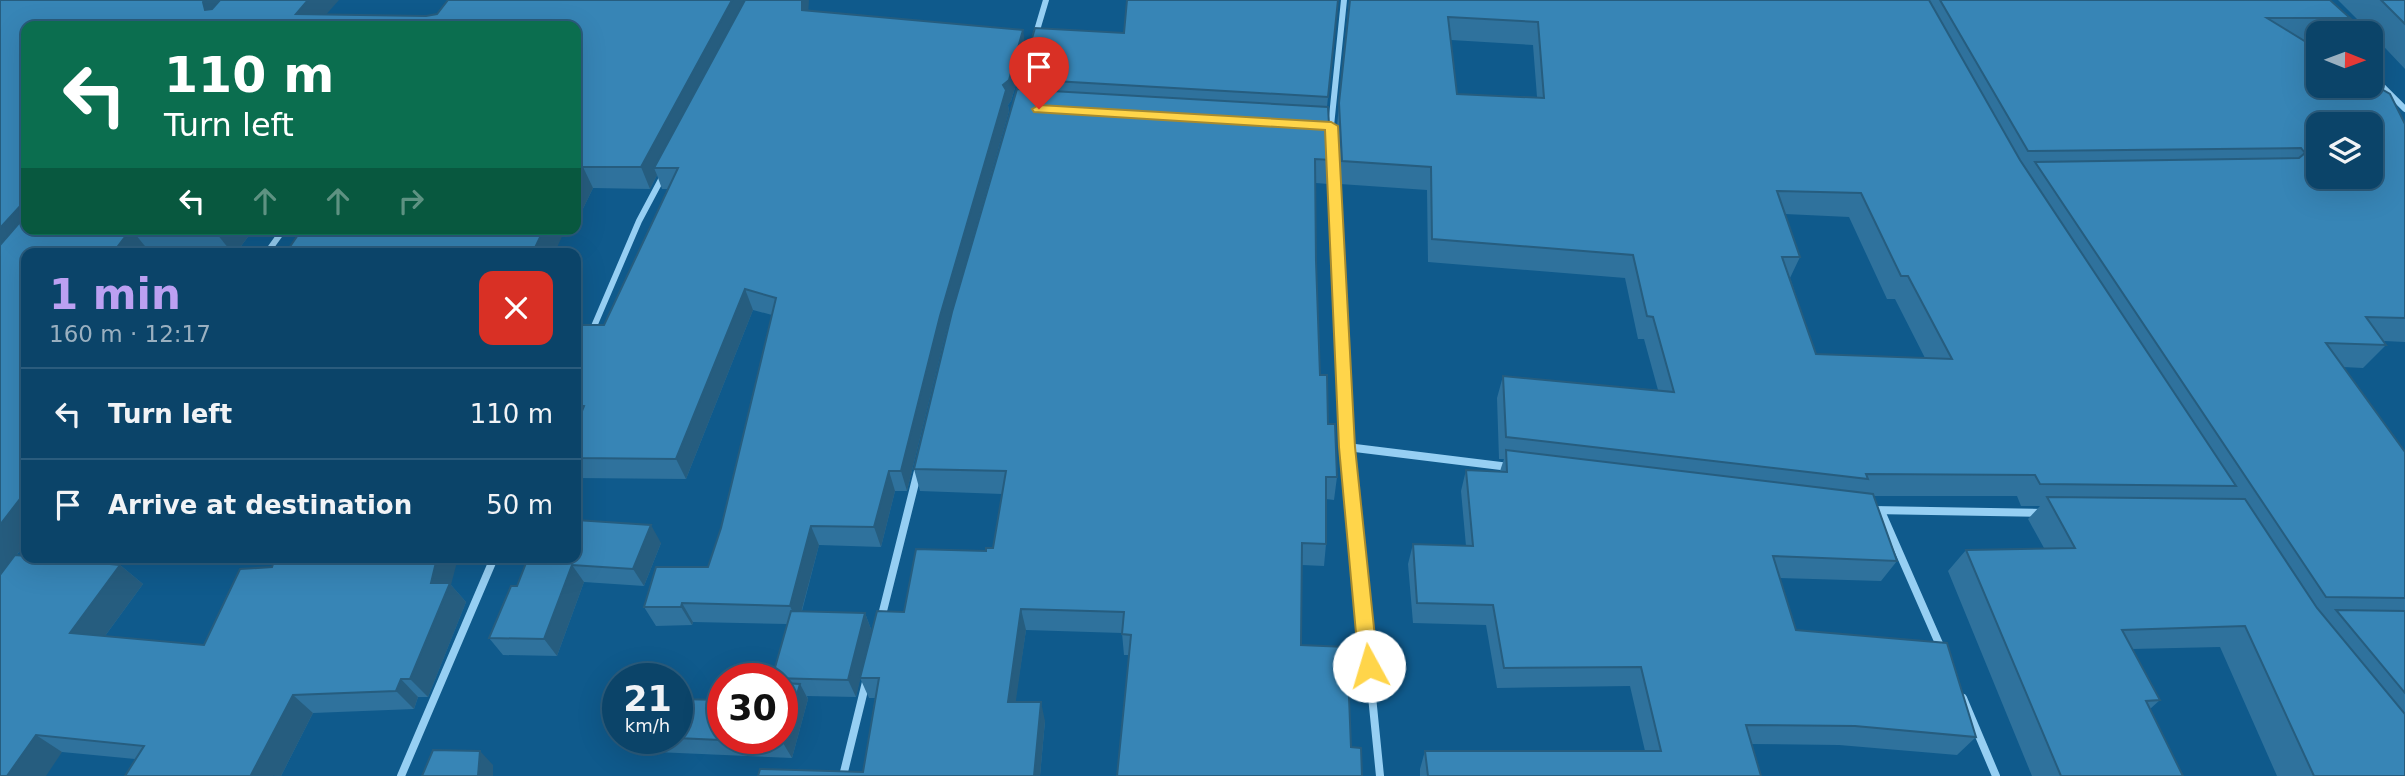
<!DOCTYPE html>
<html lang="en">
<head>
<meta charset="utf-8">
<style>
  body { margin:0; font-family:"DejaVu Sans",sans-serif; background:#194e71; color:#f1f3f6; height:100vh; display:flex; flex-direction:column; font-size:26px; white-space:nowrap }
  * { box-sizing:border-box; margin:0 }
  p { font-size:23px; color:#9ab0c0 }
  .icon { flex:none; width:38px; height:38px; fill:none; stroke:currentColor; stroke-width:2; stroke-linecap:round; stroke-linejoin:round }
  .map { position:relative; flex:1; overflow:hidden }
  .details { position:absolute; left:21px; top:248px; width:560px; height:315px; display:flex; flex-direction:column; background:#0b4469; border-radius:14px; box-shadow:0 7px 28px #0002,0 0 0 2px #2b5c7d }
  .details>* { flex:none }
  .guide { position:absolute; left:21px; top:21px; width:560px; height:214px; border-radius:14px; box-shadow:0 7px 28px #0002,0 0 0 2px #2b5c7d; background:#0b6e4f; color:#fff; overflow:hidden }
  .needle { width:46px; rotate:91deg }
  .fabs { position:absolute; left:2306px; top:21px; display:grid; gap:14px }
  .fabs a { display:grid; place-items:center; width:77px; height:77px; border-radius:14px; background:#0b4469; box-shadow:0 7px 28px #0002,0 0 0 2px #2b5c7d; font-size:35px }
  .speed { position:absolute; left:602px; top:663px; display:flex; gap:14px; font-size:35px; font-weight:700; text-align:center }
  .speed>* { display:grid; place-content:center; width:91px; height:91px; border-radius:50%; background:#0b4469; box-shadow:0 7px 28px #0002,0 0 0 2px #2b5c7d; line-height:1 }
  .speed small { font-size:18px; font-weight:400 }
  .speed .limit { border:10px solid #d22; background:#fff; color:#111 }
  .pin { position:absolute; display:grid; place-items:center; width:60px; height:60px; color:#fff; margin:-72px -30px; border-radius:50% 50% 50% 0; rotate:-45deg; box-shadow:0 0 7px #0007 }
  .pin .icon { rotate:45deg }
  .me { position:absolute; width:77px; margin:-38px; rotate:354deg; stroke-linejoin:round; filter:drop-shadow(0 0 5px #0008) }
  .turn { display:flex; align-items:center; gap:24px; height:147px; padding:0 28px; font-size:32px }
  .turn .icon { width:91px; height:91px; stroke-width:2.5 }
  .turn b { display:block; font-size:49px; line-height:60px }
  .lanes { display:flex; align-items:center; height:66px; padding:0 28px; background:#0003; justify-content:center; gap:35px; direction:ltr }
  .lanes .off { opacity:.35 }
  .round { display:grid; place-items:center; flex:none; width:74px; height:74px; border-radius:14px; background:#194e71 }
  .head { display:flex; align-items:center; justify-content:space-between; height:119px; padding:0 28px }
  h1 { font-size:42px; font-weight:600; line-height:52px; color:#bca0f2 }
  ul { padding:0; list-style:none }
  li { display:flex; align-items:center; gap:21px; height:91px; padding:0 28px; border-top:2px solid #2b5c7d }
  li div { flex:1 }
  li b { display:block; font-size:26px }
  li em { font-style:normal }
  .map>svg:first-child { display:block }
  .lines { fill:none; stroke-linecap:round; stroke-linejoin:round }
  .minor-far1 { stroke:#96cff3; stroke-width:6 }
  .minor { stroke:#96cff3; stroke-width:8 }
  .wall { fill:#2f729d; fill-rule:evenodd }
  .shaded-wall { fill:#265d7f }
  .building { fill:#3785b6; stroke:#265d7f; stroke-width:2; fill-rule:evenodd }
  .route { fill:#ffd54a; stroke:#a68a30; stroke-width:2 }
</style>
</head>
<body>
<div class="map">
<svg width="2405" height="776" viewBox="0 0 2405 776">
  <rect width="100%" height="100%" fill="#0f5a8c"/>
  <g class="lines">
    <g class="minor-far1">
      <path d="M1035,37l11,-37"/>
      <path d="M2371,75l34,34"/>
      <path d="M266,254l18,-25"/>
      <path d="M592,331l47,-110 25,-47"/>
      <path d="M1342,340l-11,-214 13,-126"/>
    </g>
    <g class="minor">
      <path d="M1342,338l5,109 33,329"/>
      <path d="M1347,447l162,20"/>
      <path d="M1872,510l170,3"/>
      <path d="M1881,511l60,137"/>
      <path d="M881,619l37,-148"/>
      <path d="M1963,698l33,78"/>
      <path d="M401,776l93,-218"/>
      <path d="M843,776l24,-98"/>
    </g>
  </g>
  <g class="wall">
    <path d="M0,0l327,14 99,2 382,-5 218,40 -15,50 -3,4 1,6 -64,225 -38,155h-12l-14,56 -62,-2 -17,66 63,2 7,19 32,-20 82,-61 7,-3 9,-54 -82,-3 -6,-22 108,-379 -2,-11 104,-46 214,-33 -11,107 4,53 -3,24 -12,-1v78l4,114 17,102 -3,23 -8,-1v45l-2,22 -22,-1 -1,80 50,102 11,29 -233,-121h-5l-2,-22 -96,-3 -11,72 30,19 -5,55h-282l105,-4 12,-74h-6l-9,-20 -4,19 -49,-1 1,3 -16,59 -159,-7 -10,-13h159v-59h-9l-1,-1 15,-54 -94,-2 -1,3 -36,1 -12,-19 64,-40 13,-39 51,-213 -19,-5 -67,169 -110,-1v-139l28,-14 64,-136h-6l-5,-14 -7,14 -57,-1 -17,35v-197h-550v203h228l-19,25h-30l-56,-3 -123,3v288l-9,13 103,10 23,19 -38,52 99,9 247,-60 15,17 -38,95h-10l-4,12 -101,4 -32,63 -146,-17 -73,-7 -62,24z"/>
    <path d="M1349,0h981l20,18 -12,15h-19v8h-15l101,83v218l-21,-1 2,4 -23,23 -20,-1 62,85v324h-128l-57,-129 -88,2 28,51 -10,9 33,67h-151l-84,-205 18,-21 78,-2 -16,-29 12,-13h-19l-4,-10h-143l23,65 -16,20 -102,-3 17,52 180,107 -19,18 -118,-10 -88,-1 10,32h-341v-7l5,-18h220l-15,-65 -133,2 -11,-63 -73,-2 -5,-59 5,-20 53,2 -5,-55 5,-21 34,1 4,-12h-5l-2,-61 6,-22 155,14 -14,-51h-6l-13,-61 -197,-16 -1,-72 -87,-6 -3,-58zM1451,40l82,5 4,52 -80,-3zM1785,214l64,3 38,82h8l30,59 -109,-4 -26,-76 10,-21z"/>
    <path d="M2338,0h67v69l-34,-36z"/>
    <path d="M661,543l-17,43 -60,-4 -27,74 -54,-1 -14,-17 28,-52 11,-28z"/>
  </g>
  <g class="shaded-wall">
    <path d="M205,0h33l-21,23 -12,-13 -2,-8z"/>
    <path d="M308,0h31l-23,26 -20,-12z"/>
    <path d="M732,0h14l-92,168 3,7 -7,14 -9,-22z"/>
    <path d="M802,0h7l-2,31 -5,-21z"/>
    <path d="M1023,30l3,21 -15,50 -3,4 1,6 -64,225 -38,155 -6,-20 39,-155 63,-231z"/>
    <path d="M583,167l10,21 -17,35v-42z"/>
    <path d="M22,204l4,5v20l-26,43v-44z"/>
    <path d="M131,229l18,22 -2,3h-35z"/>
    <path d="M221,229h33l-19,25h-2l-16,-20z"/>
    <path d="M544,229l21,1 -11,24h-22z"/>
    <path d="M745,289l8,21 -67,169 -10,-20z"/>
    <path d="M889,471l6,20 -14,56 -7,-20z"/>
    <path d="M26,491v51l-15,21 -11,44v-82z"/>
    <path d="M651,525l10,18 -17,43 -11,-17z"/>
    <path d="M811,526l8,19 -21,79 -8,-18z"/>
    <path d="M437,558h21l-7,27 15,17 -38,95 -18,-18 21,-96z"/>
    <path d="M120,565l23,19 -49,67 -24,-18z"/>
    <path d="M572,565l12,17 -27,74 -13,-17z"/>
    <path d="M682,603l11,19 -1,3 -11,-18z"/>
    <path d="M1021,609l5,21 -13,91 -5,-19z"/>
    <path d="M865,613l7,19 -16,65 -8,-17z"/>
    <path d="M401,679l17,18 -4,12 -18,-18z"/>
    <path d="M800,684l8,15 -16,59 -9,-15z"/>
    <path d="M293,695l20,18 -32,63 -30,-1z"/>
    <path d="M1041,702l4,19 -5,55h-6z"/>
    <path d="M36,735l26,17 -16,24h-39z"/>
    <path d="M480,751l13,14v11h-15z"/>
  </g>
  <g class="building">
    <path d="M0,0h205l-2,2 2,8 7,-1 8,-9h88l-12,14 130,2 11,-2 11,-14h284l-91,167h-58l-7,14v-155h-550v178h-4l-22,24z"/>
    <path d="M745,0h57v10l221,20 -14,50 -6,5 3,5 -66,226 -39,155h-12l-15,56 -63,-1 -21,80 -108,-3 -1,4h-37l12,-40h52l13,-39 55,-230 -31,-9 -69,170 -100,-1v-32l8,-20 -8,-1v-66l6,-14h22l74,-157h-24z"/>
    <path d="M1127,0h211l-10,97 -308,-18 15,-51 89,5z"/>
    <path d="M1350,0h579l91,160 216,326 -196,-2 -5,-9 -169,-1 2,5 -362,-42 -3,-61 171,16 -21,-75 -6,-1 -14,-61 -201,-16 -1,-72 -89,-6 -3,-58zM1448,17l90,5 6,76 -87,-4zM1777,191l84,2 40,83h7l44,83 -136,-5 -34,-97h18z"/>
    <path d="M1940,0h390l20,18h-83l52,32v36h52v-3l19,11 15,30v194l-39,-1 20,28 -60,-2 79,109v146l-79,-1 -291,-435 264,-4 6,-5 -4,-5 -273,3zM2319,124h52v53h-52z"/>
    <path d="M2381,0h24v24z"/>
    <path d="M1017,89l311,18 3,53 -16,-1 1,102 4,114h7l1,49h7l2,53h-11v67l-24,-1 -1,102 46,2 4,100 10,1 1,28h-245l14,-141 -9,-1 2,-22 -103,-3 -13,93h33l-7,74h-276l2,-7 103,3 16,-94h-19l17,-67 27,1 12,-63 70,2v-3h7l13,-77 -92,-2 38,-157z"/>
    <path d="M26,215v14h195l-4,5 -86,-5 -19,25h-86v237l-26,34v-280z"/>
    <path d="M302,229h242l-12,25h-247z"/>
    <path d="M1506,450l367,44 24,67 -124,-5 23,74 151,13 29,94 -121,-11 -109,-1 15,51h-333l-3,-25h236l-20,-84 -137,1 -11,-63 -76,-2 -4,-59 60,2 -7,-76 41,2z"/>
    <path d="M2047,497l198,2 72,109 88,106v62h-91l-69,-150 -123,4 38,70 -14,1 37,75h-122l-95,-226 109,-2z"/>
    <path d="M576,520l75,5 -18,44 -61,-4 -28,74 -55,-1 22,-52h6l11,-28h48z"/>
    <path d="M15,555l11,1v2h24l70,7 -50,68 134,12 36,-76 32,-2 3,-9h162l-6,25h19l-40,96h-9l-5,12 -103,4 -42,80 22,1h-148l19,-30 -108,-11 -29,41h-7v-201z"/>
    <path d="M2336,610l69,1v82z"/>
    <path d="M791,611l74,2 -17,67 -76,-2z"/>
    <path d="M782,683l18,1 -17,59 -106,-5v-39l46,1v38h59z"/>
    <path d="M433,750l47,1 -2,25h-56z"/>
  </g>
  <path class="route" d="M1039,105l292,17 7,4 17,321 23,219 -3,6 -6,3 -7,-3 -3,-6 -20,-219 -14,-317 -291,-18 -2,-3z"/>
</svg>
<div class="fabs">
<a><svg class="needle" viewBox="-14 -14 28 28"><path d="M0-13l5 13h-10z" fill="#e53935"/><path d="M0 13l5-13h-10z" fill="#9ab0c0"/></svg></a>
<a><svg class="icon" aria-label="layers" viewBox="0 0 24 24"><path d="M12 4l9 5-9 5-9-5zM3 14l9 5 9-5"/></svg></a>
</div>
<div class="speed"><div>21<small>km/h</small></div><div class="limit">30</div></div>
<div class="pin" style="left:1039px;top:109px;background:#d93025"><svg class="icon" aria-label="arrive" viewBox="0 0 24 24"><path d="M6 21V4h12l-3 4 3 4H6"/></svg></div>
<svg class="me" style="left:1369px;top:666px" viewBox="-20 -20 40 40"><circle r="19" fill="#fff"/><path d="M0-13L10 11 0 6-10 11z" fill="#ffd54a"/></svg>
<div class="guide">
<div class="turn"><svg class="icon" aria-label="left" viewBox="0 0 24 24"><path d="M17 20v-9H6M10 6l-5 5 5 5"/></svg><div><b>110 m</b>Turn left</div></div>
<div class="lanes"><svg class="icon" aria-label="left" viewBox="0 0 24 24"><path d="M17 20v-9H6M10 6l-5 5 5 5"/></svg><svg class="icon off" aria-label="ahead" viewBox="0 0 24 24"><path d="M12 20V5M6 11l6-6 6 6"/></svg><svg class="icon off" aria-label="ahead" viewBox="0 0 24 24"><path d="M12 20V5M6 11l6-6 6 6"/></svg><svg class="icon off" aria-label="right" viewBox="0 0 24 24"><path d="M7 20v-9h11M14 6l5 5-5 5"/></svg></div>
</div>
<section class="details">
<div class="head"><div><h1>1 min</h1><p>160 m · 12:17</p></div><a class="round" style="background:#d93025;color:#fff"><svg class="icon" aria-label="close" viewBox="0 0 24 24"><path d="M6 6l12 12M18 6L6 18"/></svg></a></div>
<ul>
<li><svg class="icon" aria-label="left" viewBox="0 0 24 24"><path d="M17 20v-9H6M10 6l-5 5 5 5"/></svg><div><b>Turn left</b></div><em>110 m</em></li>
<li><svg class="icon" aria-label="arrive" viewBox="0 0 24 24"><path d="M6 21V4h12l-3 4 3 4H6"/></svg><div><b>Arrive at destination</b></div><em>50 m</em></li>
</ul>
</section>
</div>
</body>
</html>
